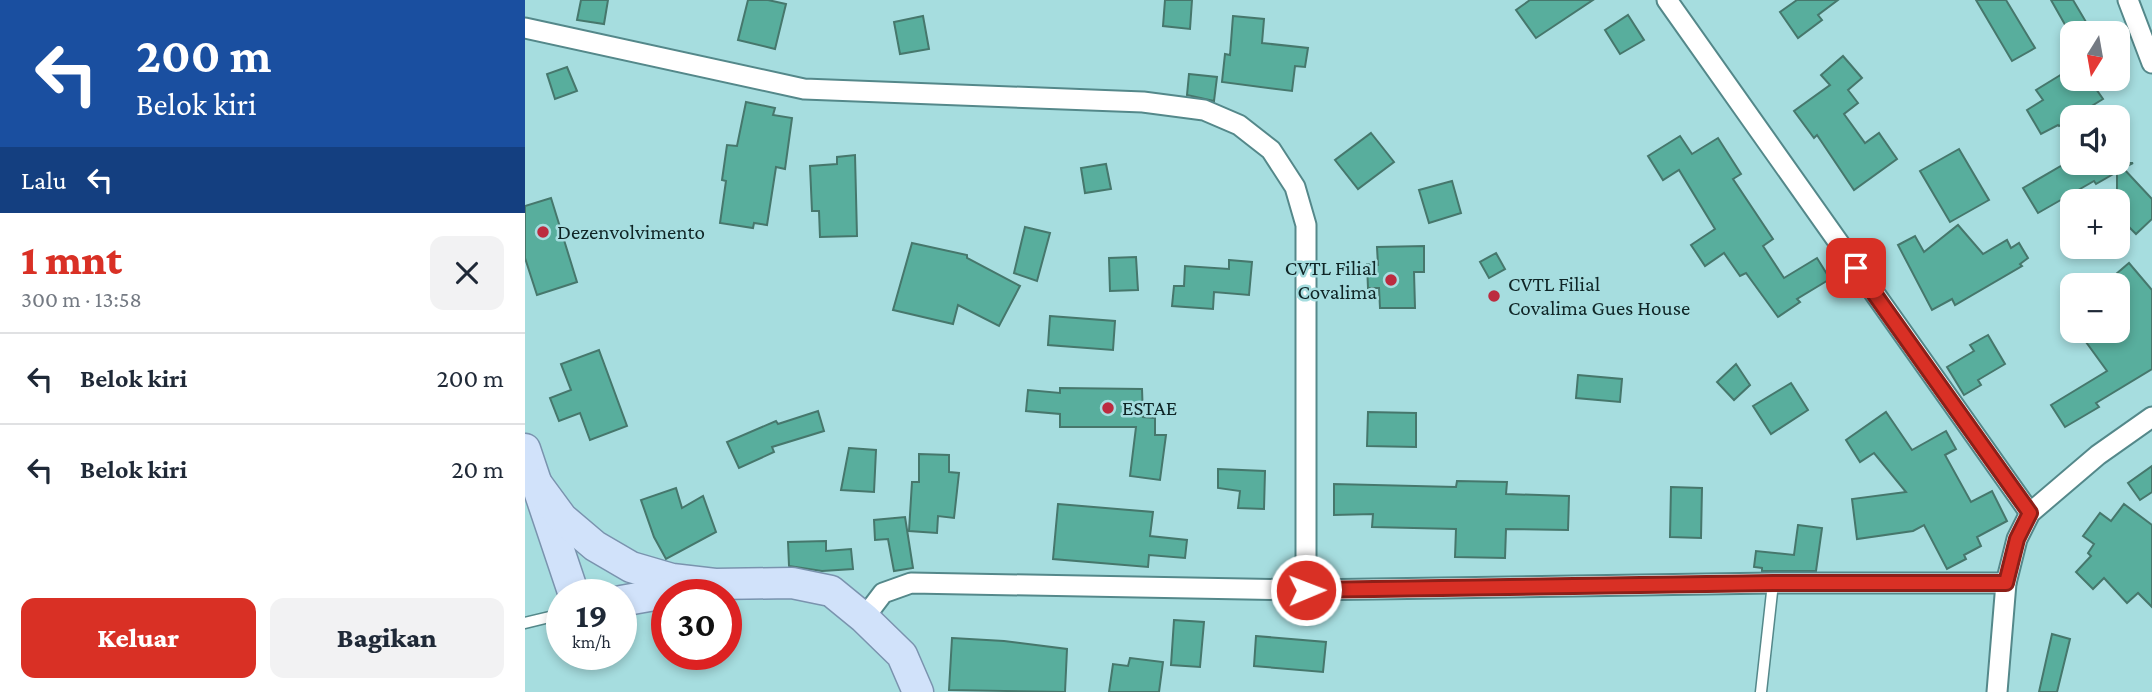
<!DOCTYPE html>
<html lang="id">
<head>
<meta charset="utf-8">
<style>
  body { margin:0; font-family:"Crimson Pro",serif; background:#f2f2f3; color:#1f2937; height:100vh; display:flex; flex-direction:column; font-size:26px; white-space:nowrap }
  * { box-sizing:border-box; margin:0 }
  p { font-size:23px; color:#747a83 }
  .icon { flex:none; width:38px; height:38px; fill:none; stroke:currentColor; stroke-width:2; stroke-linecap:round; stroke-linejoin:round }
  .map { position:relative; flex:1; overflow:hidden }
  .panel { display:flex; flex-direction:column; background:#fff; width:525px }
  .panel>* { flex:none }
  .guide { background:#1a4fa0; color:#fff; overflow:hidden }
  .needle { width:46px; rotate:191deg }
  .buttons { position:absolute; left:1535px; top:21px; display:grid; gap:14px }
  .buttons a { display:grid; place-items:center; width:70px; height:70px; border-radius:14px; background:#fff; box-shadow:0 4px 10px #0003; font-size:35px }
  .speed { position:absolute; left:21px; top:579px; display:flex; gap:14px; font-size:35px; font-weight:700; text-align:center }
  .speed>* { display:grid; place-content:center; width:91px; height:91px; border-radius:50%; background:#fff; box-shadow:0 4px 10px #0003; line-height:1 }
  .speed small { font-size:18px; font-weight:400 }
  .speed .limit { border:10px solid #d22; background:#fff; color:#111 }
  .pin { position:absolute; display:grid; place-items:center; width:60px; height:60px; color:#fff; margin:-30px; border-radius:14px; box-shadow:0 4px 10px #0006 }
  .me { position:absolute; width:77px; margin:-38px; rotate:89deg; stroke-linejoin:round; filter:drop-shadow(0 0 5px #0008) }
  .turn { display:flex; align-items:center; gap:24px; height:147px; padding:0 21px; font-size:32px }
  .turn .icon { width:91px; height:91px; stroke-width:2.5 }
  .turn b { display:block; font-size:49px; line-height:60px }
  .then { display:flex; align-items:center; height:66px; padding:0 21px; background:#0003; gap:14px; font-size:26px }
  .round { display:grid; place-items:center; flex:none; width:74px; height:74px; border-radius:14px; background:#f2f2f3 }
  .overview { display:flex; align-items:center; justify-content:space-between; height:119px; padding:0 21px }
  h1 { font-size:42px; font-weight:800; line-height:52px; color:#d93025 }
  .button { display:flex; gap:14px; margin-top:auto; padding:14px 21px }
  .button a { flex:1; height:80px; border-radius:14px; background:#d93025; color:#fff; font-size:28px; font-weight:800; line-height:80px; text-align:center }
  .button a+a { background:#f2f2f3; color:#1f2937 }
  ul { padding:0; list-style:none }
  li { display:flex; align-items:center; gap:21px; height:91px; padding:0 21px; border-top:2px solid #e0e1e3 }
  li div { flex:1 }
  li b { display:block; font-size:26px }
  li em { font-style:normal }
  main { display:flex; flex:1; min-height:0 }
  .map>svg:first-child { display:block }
  .building { fill:#58ae9d; stroke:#46776c; stroke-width:2 }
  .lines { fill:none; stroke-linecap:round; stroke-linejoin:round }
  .lane-casing { stroke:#54888a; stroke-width:13 }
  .street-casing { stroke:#54888a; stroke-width:23 }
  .primary-casing { stroke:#7a93ae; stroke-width:33 }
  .lane { stroke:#fff; stroke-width:10 }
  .street { stroke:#fff; stroke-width:19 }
  .primary { stroke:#d1e2fa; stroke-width:30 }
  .route-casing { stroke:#8d1f18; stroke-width:18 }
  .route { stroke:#d93025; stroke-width:12 }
  .poi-dot { fill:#bc2b3f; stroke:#a6dddf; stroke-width:2.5 }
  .labels { text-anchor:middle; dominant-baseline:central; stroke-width:5; stroke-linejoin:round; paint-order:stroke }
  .poi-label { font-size:21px; fill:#0f2526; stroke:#a6dddf; text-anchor:start }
</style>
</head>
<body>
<main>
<section class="panel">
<div class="guide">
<div class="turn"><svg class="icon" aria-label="left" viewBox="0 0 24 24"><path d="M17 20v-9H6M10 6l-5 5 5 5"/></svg><div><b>200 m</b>Belok kiri</div></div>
<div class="then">Lalu<svg class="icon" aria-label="left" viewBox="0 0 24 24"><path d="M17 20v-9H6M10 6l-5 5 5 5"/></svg></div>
</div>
<div class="overview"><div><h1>1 mnt</h1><p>300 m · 13:58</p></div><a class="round"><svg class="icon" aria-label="close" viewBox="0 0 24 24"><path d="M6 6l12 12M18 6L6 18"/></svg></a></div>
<ul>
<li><svg class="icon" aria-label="left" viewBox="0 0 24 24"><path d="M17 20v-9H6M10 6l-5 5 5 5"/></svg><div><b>Belok kiri</b></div><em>200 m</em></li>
<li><svg class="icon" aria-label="left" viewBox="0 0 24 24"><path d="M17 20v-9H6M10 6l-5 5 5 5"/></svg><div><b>Belok kiri</b></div><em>20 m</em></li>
</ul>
<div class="button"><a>Keluar</a><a>Bagikan</a></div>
</section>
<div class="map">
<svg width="1627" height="692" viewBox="0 0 1627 692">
  <rect width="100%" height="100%" fill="#a6dddf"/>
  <g class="building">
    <path d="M56,0h27l-4,24 -27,-4z"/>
    <path d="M223,0h20l18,4 -11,45 -37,-9z"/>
    <path d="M640,0h27l-2,29 -27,-3z"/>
    <path d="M1005,0h63l-57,38 -20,-28z"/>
    <path d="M1272,0h41l-20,15 4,5 -24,18 -18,-26z"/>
    <path d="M1451,0h30l29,48 -23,13z"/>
    <path d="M1526,0h22l16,27 -11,6h-6v4z"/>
    <path d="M1103,15l16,25 -24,14 -15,-24z"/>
    <path d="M398,16l6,33 -29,5 -6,-32z"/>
    <path d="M708,16l31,3 -2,24 46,5 -3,19 -10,-1 -3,25 -70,-9 3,-28 5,1z"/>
    <path d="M1318,56l19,22 -14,12 10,13 -14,11 21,29 14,-10 18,26 -43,31 -37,-55 -3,3 -20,-27 36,-26 -9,-10z"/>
    <path d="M42,67l10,24 -22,8 -8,-25z"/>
    <path d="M1547,68v11h17l14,20 -44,27 -1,-1 -17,9 -14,-24 16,-10 -7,-10z"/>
    <path d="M664,74l28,3 -3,24 -27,-6z"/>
    <path d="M221,102l29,6 -2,7 19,3 -7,51 -9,-2 -9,58 -13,-2 -1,5 -33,-5 6,-42 -4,-1 5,-35 10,1z"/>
    <path d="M846,133l23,29 -36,27 -23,-29z"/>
    <path d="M1155,136l12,18 26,-16 23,36 -8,5 40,60 -10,7 21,32 33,-20 13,21 -33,20 3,3 -22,15 -32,-44 -6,3 -16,-23 -19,13 -14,-21 24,-16 -36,-59 -16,10 -15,-24z"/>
    <path d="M1434,149l30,51 -39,22 -30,-51z"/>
    <path d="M330,155l2,81 -37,1 -1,-26h-7l-2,-45 27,-2v-7z"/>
    <path d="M1541,163h67l-10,5 29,31v20l-16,15 -19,-19v-43l-21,12 -2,-3 -56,32 -15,-25z"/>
    <path d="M581,164l5,25 -26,4 -4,-25z"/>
    <path d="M927,181l9,32 -32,10 -10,-33z"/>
    <path d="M26,198l26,84 -40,13 -12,-37v-52z"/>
    <path d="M1433,225l25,29 24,-14 4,8 8,-5 9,15 -8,6 2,2 -67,39 -3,-6 -20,11 -34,-65 17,-9 9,16z"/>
    <path d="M500,227l25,6 -13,48 -23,-8z"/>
    <path d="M387,243l55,12v3l53,28 -21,40 -41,-21 -5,19 -60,-14z"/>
    <path d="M899,246v26h-10l1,36h-35l-1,-20h-11l-1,-24 11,1 -1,-18z"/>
    <path d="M971,253l9,16 -16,9 -9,-16z"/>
    <path d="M611,257l2,33 -28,1 -1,-33z"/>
    <path d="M704,260l23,2 -3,33 -35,-3 -1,17 -41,-3 2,-20h10l1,-20 44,3z"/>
    <path d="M1604,263l23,27v79l-56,34 3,4 -34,20 -14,-22 56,-34 -29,-40h39v-46h-3l-5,-5z"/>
    <path d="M525,316l65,5 -2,29 -65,-5z"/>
    <path d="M1463,335l17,29 -27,16 3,5 -17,10 -17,-28 27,-16 -4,-6z"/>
    <path d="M74,350l28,76 -37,14 -10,-27 -21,8 -9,-23 21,-8 -10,-26z"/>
    <path d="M1211,364l14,21 -16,15 -17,-18z"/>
    <path d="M1053,375l44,4 -2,23 -44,-4z"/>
    <path d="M1266,383l17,27 -37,24 -18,-28z"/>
    <path d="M535,388l82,1 1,28 12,1v17h11l-6,45 -30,-4 6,-49h-76v-13l-34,-3 2,-21 32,3z"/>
    <path d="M293,411l6,20 -52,16 2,5 -35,16 -12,-26 49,-21 2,3z"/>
    <path d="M843,412l48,1v34l-49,-1z"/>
    <path d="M1361,412l26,38 34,-19 10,18 -11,6 26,47 21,-11 15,30 -30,16 4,9 -17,9 2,4 -19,10 -23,-44 -11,6 -56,8 -5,-40 54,-7 -32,-39 -14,9 -14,-22z"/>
    <path d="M324,448l27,2 -2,42 -33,-2z"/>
    <path d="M394,454l30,1v17l10,1 -5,45 -16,-2 -1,17 -28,-2 3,-49h7z"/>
    <path d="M1627,466v26l-12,8 -12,-17z"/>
    <path d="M693,469l47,2 -1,38 -26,-1 2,-17 -22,-3z"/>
    <path d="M932,481l50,1 -1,12 63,2 -1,34 -62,-1 -1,29 -50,-1 1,-28 -84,-2 1,-13 -39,1v-31l122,3z"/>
    <path d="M1146,487l31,1 -1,50 -31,-1z"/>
    <path d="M151,488l6,20 21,-12 13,36 -50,27 -12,-22 -13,-37z"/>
    <path d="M533,504l95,8 -3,24 37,4 -2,18 -36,-3 -1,12 -95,-8z"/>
    <path d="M1599,504l28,21v82l-14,-14 -11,10 -23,-25 -11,11 -17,-17 15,-16 -3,-3 6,-9 -11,-8 17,-23 11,8z"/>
    <path d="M380,517l8,51 -19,3 -6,-32 -13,1 -1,-20z"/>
    <path d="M1273,525l24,3 -6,43h-54v-3l-8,-1 2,-16 38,4z"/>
    <path d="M301,541v10l25,-2 2,20 -31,2 -33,-5 -1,-24z"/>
    <path d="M649,620l30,2 -4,45 -29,-2z"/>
    <path d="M1527,634l18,5 -13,53h-18z"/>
    <path d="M731,636l70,6 -3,30 -69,-6z"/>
    <path d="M427,638l52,3 63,8 -2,43 -116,-2z"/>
    <path d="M605,658l33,4 -4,30h-50l4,-28 15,2z"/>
  </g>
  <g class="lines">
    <defs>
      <g id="lane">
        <path d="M0,623l37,-9"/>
        <path d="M1236,692l12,-109"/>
      </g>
      <g id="street">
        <path d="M1142,0l363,513"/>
        <path d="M1603,0l24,63"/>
        <path d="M0,28l279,61 339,13 61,8 35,15 32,25 24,37 11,38v365"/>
        <path d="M339,618l19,-25 28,-10 395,7 467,-7h233"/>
        <path d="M1472,692l9,-109 11,-44 13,-26 68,-58 54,-38"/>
      </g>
      <g id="primary">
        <path d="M0,449l49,146"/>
        <path d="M12,484l25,34 33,28 36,21 41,12 43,5 77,-1 39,8 33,27 38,37 16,37"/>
        <path d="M96,601l73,-13"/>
      </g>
    </defs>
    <use href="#lane" class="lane-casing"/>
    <use href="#street" class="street-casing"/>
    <use href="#primary" class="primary-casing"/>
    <use href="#lane" class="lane"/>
    <use href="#street" class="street"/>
    <use href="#primary" class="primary"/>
  </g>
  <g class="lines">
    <defs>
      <path id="route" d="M781,590l467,-7h233l11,-44 13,-26 -174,-245"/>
    </defs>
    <use href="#route" class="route-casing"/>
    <use href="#route" class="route"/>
  </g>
  <g class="poi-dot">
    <circle cx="18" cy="232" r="7"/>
    <circle cx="866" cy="280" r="7"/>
    <circle cx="969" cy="296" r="7"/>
    <circle cx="583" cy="408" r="7"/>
  </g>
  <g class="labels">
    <g class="poi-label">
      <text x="32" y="232">Dezenvolvimento</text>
      <text x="852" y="268" text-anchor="end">CVTL Filial<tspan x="852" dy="24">Covalima</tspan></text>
      <text x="983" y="284">CVTL Filial<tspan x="983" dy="24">Covalima Gues House</tspan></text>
      <text x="597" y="408">ESTAE</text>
    </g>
  </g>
</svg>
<div class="buttons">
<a><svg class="needle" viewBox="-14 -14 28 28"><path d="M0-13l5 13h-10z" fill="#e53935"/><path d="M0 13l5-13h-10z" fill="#747a83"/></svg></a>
<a><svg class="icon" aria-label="sound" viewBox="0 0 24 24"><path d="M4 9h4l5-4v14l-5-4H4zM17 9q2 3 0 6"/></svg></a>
<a>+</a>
<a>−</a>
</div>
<div class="speed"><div>19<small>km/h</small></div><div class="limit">30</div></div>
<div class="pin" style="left:1331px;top:268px;background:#d93025"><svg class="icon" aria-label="arrive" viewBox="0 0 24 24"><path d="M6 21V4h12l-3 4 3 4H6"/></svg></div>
<svg class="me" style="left:781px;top:590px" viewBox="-20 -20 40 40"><circle r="17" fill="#d93025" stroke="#fff" stroke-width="3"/><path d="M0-11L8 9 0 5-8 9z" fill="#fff"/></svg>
</div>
</main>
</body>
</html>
